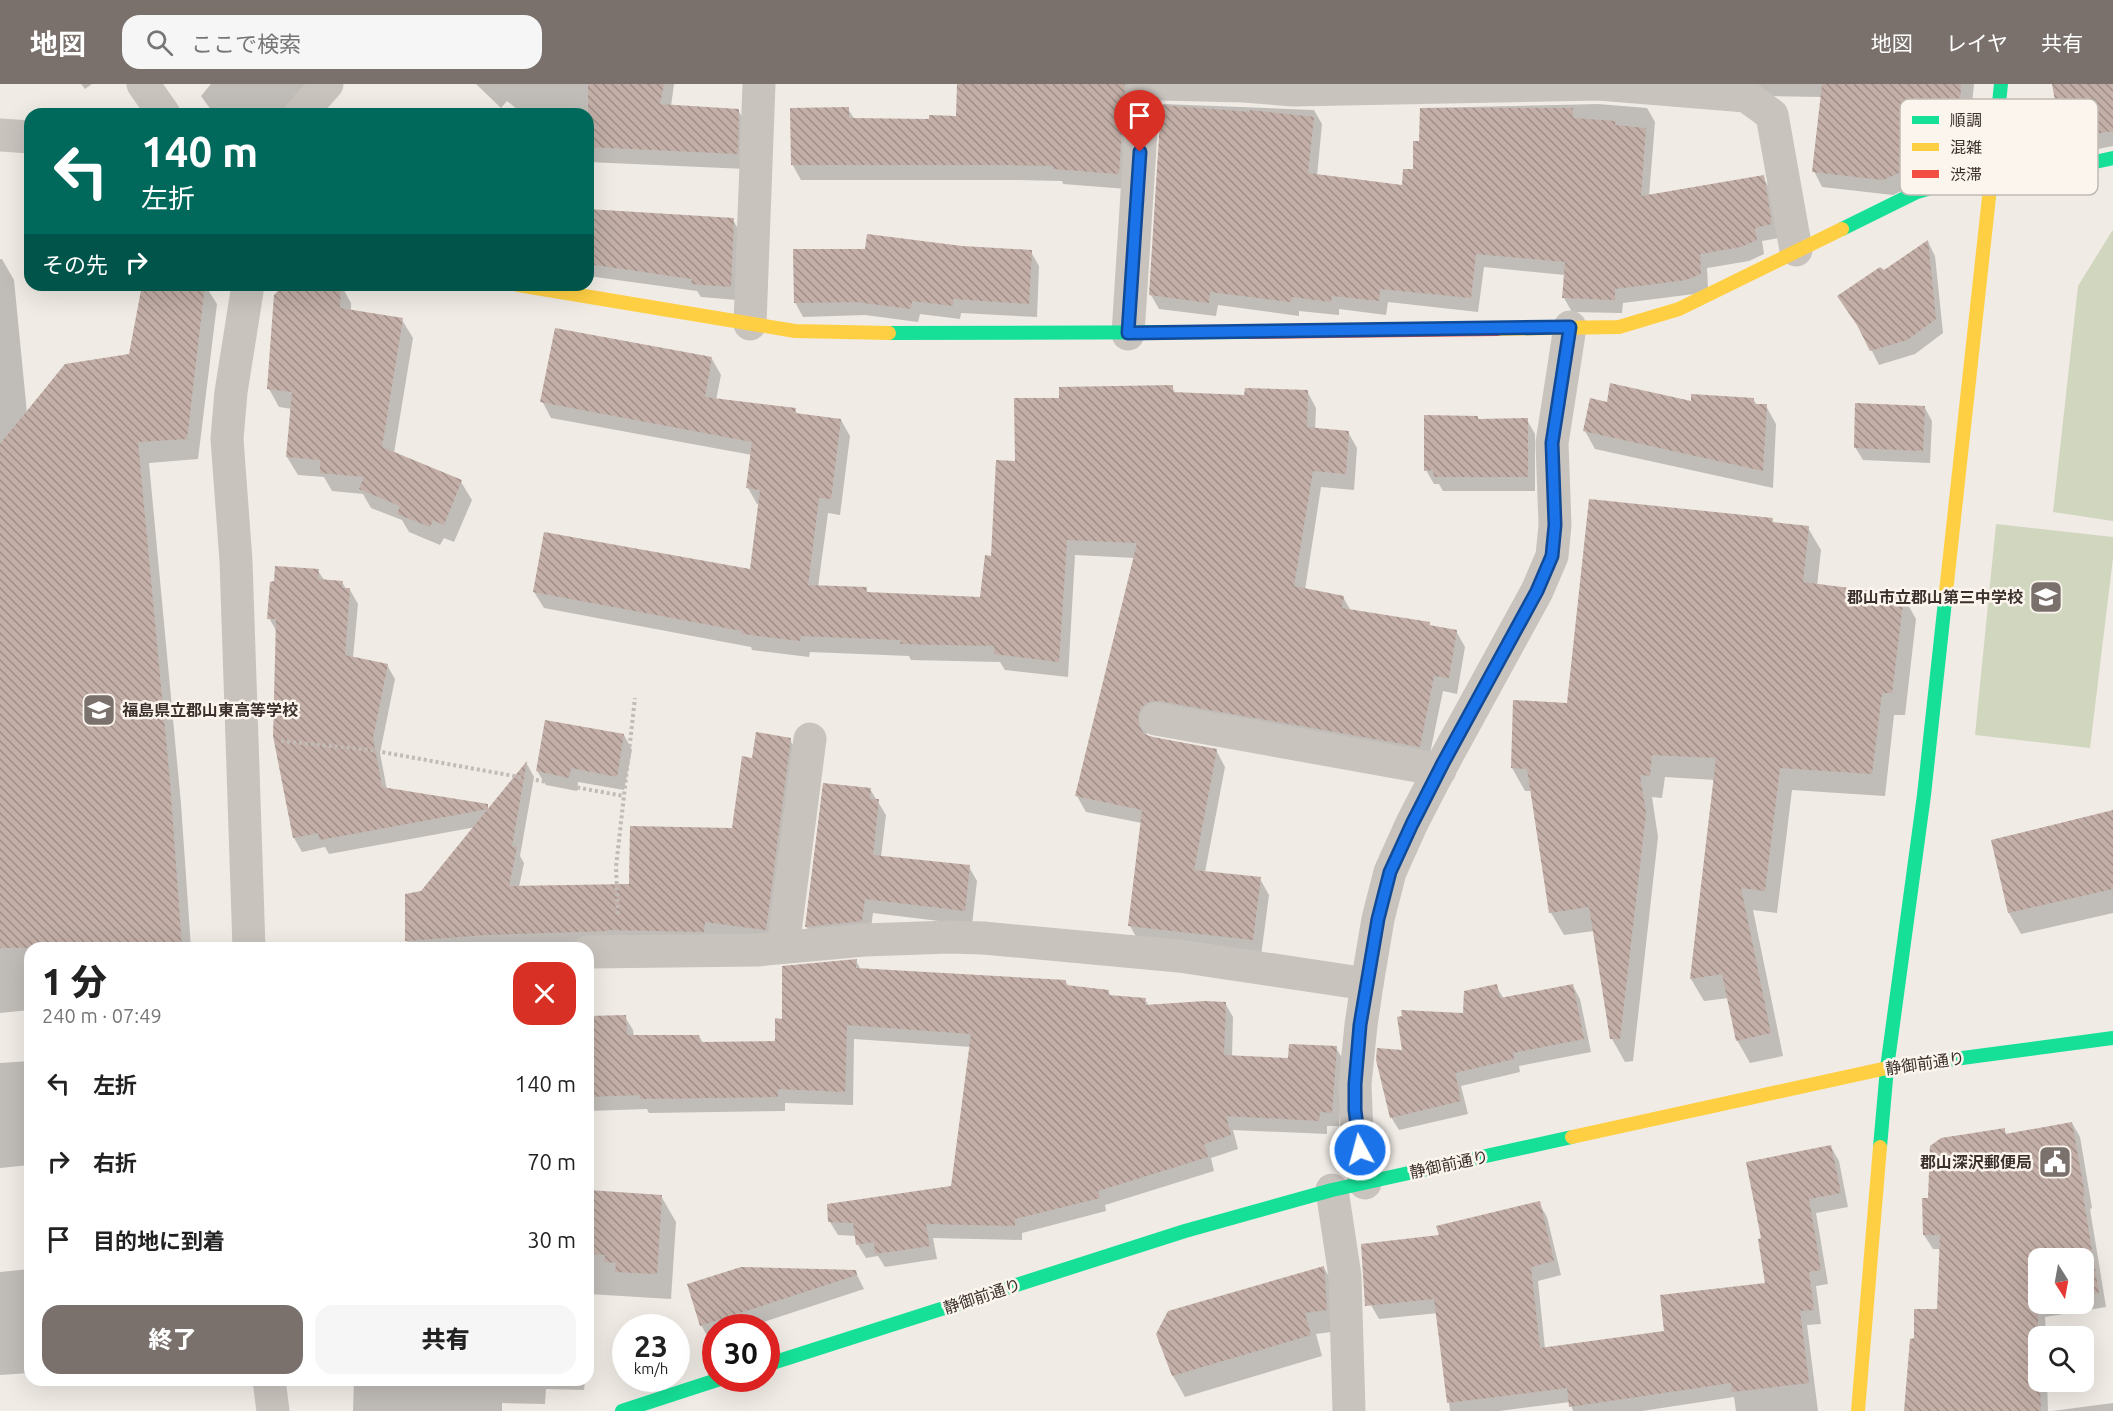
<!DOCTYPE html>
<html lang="ja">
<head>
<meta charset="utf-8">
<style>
  body { margin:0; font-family:Ubuntu,"Noto Sans JP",sans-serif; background:#f6f6f6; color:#222; height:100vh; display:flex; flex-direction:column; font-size:22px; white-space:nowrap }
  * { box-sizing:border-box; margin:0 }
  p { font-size:20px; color:#767676 }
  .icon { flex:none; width:33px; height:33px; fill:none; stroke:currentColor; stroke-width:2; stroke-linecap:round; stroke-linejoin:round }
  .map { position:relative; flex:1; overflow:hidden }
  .panel { position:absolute; left:24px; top:858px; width:570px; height:444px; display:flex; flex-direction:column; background:#fff; border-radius:18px; box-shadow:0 6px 24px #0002 }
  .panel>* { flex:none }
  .banner { position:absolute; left:24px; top:24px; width:570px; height:183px; border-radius:18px; box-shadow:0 6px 24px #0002; background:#00695c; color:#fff; overflow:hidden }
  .needle { width:39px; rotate:169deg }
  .fabs { position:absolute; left:2028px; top:1164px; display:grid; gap:12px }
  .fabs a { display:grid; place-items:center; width:66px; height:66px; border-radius:12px; background:#fff; box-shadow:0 6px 24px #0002; font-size:30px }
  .speed { position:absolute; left:612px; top:1230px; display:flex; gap:12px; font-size:30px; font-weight:700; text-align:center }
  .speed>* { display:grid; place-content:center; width:78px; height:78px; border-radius:50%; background:#fff; box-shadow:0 6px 24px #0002; line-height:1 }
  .speed small { font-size:15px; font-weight:400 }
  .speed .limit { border:9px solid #d22; background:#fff; color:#111 }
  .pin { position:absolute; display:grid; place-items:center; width:51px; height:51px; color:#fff; margin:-62px -26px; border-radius:50% 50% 50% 0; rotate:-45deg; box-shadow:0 0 6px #0007 }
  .pin .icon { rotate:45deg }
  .me { position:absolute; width:66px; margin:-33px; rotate:353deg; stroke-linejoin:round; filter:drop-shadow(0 0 4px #0008) }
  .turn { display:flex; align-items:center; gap:21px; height:126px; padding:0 18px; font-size:27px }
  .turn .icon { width:78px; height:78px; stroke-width:2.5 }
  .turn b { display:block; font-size:42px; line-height:51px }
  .then { display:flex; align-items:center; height:57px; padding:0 18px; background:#0003; gap:12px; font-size:22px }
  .round { display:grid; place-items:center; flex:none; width:63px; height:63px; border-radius:18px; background:#f6f6f6 }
  .summary { display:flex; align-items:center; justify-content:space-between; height:102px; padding:0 18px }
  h1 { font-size:36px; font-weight:800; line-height:45px }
  .action { display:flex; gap:12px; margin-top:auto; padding:12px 18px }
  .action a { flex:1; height:69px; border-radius:18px; background:#7a716c; color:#fff; font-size:24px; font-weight:800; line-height:69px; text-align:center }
  .action a+a { background:#f6f6f6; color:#222 }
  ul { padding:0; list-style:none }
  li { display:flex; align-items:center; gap:18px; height:78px; padding:0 18px }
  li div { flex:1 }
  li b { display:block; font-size:22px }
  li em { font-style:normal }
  header { display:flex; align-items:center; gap:36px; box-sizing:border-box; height:84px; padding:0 30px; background:#7a716c; color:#fff }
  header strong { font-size:28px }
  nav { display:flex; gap:33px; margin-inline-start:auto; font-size:21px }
  .search { width:420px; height:54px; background:#f6f6f6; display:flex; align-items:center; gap:15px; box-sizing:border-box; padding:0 21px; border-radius:18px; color:#767676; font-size:22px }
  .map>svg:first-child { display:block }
  .grass { fill:#d1d6bf }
  .shadow { fill:#0003; fill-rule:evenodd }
  .building { fill:url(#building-back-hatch) }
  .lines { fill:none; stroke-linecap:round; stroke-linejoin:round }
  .path { stroke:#c2bbb6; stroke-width:4; stroke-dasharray:3 3; stroke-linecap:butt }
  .street { stroke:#c9c3be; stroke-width:33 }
  .fast { stroke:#16e098; stroke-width:14 }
  .slow { stroke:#ffcf43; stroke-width:14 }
  .jam { stroke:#f24e42; stroke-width:14 }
  .route-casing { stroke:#114b97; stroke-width:15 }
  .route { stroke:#1a73e8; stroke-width:10 }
  .labels { text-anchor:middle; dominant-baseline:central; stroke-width:5; stroke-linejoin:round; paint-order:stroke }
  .poi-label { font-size:16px; font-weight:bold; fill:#3b302b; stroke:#fbf5ee; text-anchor:end }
  .street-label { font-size:16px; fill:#3b302b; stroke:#fbf5ee }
  .key { fill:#fbf5ee; stroke:#c1bab4; stroke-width:1.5 }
  .key-label { font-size:16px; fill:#3b302b }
</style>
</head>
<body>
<header>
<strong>地図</strong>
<div class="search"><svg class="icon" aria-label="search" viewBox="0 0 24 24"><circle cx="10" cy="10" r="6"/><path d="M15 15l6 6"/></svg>ここで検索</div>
<nav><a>地図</a><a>レイヤ</a><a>共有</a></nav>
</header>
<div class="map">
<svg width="2113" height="1327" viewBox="0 0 2113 1327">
  <defs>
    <pattern id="building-back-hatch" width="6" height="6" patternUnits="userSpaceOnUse" patternTransform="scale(1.5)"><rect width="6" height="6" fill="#c3afa7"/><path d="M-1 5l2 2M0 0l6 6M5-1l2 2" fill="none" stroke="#a08f88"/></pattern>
  </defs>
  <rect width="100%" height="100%" fill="#f0ebe5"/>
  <g class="grass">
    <path d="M2112,147h1v290l-60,-9 25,-226z"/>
    <path d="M1996,440l117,13v21l-23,190 -115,-13z"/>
  </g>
  <g class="shadow">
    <path d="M81,0h11l-7,5z"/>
    <path d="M211,0h99l-26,30h-70l-13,-18z"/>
    <path d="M476,0h198l-3,22 67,4 9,16 -1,43 -158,-7v-48h-65l-16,-13 -6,7z"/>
    <path d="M1090,0h53l-16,105 -64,-5 -1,-3 -44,-1h-217l-9,-16 56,-55 7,11 75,1 69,-4z"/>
    <path d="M1657,0h317l-2,20h-3l-2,44 -16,20 -58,27 -71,-8 -8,-16 8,-74 -53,-1z"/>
    <path d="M2068,0h45v62l-41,8 -8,-14 -10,-53z"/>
    <path d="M1163,20l151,6 8,14 -5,52 87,10 10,-15 7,-29 1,-34 176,-4 49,4 8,14 -6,74 114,-19 8,14 8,47 -17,3 2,13 -15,7 -42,7 1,20 -14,6 -71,9 -1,10 -50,-1 -8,-14 1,-23 -81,-8 -6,45 -90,-10 -2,13 -47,-6v6l-40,-4v5l-81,-11 -2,11 -57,-7 -8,-14z"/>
    <path d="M588,126l145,10 8,14 -3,66 -37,-3 -4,-6 -109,-15z"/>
    <path d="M1928,158l7,14 8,77 -28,21 -36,11 -16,-32 -24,-36 45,-25z"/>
    <path d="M962,164l69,4 8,14 -2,51 -76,-4 -1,6 -40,-5 -2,8 -53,-7 -62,2 -8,-15 71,-52z"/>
    <path d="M0,175h2l12,21 13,133 104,-57 13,-71h61l12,19 -19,155 -49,4 32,341 10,144h-161v62l-30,3z"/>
    <path d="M286,201h55l10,18v8l51,9 11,18 -19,115 67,29 11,18 -18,42 -10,-4 -4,7 -31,-13 -7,-12 -31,-12 -8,-14 -31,-3 -8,-14 -26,-2 -11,-18 5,-48 -13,-2 -10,-18z"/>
    <path d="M712,275l9,16 -5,25 79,10 3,5 43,5 9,16 -10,79 -12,-2 -10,74 48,2 3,5 112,5 35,-136 44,-64 112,-12 4,7 70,3 61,-6 9,17 -1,22 33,2 9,16 -3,42 -33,-3 -16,103 38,7 8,14 78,12 2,4 25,4 9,16 -8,47 -14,-3 -15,72 -278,-39 -4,12 70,14 9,17 -20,105 55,7 9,16 -8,61 -122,-14 -9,-16 12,-103 -56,-11 -9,-16 58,-238 -60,-3 -7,122 -63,-7 -5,-8 -89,-2 -2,-4 -99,-4 -1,5 -57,-7 -1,-3 -207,-39 -10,-16 217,-21 9,-66 -3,-1 -9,-16 4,-33 -201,-37 -9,-17z"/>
    <path d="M1753,315l4,6 9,1 10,18 -3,64 -178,-39 -10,-18 23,-28 84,-1z"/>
    <path d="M1925,324l7,13 -2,42 -67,-3 -8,-13z"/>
    <path d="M1477,333l2,3h48l8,14v57h-92l-4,-7h-5l-8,-14z"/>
    <path d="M1772,435l2,5 34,4 13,22 -4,36 86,10 13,23 -11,96h-11l-9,81 -93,-6 -15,123 -24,-3 30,146 -33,7 -13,-23 -8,-42 -25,3 -13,-22 24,-199 -50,-3 -3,21 -10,-1 6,40 -25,224 -8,1 -13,-23 -18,-108 -30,4 -13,-22 -19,-122h-7l-13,-23 56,-64z"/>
    <path d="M318,487l7,10 17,1 4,7 4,1 8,14 -5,54 34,7 8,14 -15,74 7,37 100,16 2,4 38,-46 7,13 -14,79 4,7 -5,24 112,-2 102,-55 20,-71 37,-19 8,14 -24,190 -363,4 -4,-7 -1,-46 16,-2 54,-66 -147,27 -4,-7 -23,5 -8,-14 -17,-206 -8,-14z"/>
    <path d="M624,651l8,15 -8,40 -46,-8 -1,9 -31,-6 -9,-14z"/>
    <path d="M870,705l16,26 -5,42 88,10 8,14 -5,44 -99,-12 -3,22 -56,5 -8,-14z"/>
    <path d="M2113,728v101l-92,21 -12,-21 -17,-72z"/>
    <path d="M856,877l5,9 204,11 4,6 39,4 3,5 34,4 4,6 76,-3 8,14 -1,40 58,3 46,-12 8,13 -5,65h-12v8l-94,-4 5,19 -27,9 3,13 -109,34 1,6 -84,22v7l-89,-2 4,21 -52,8 -7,-11 -12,2 -8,-13 -1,-9 -19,-1 -8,-13 122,-35 19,-140 -117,-8 -1,66 -68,-2v8l-136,2 -2,-4 -59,2v-93l37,-1 8,13 1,6h65l4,7 73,-1 7,-22z"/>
    <path d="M1496,902l8,13 69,-13 7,13 11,53 -72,14 1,6 -59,14 7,28 -69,16 -8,-13 13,-66 60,-36z"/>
    <path d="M30,977v104l-30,3v-105z"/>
    <path d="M2072,1039l8,14 12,71 -2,1 16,98 -61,10 1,19h-8v46h9l1,29h-134l2,-71 23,-30 2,-61h-8l-9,-14v-35h5l75,-71 3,6zM2038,1174h46v46h-46z"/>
    <path d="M1831,1063l8,14 9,46 -32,6 12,71 -12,2 5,38 -14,1 11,86h-82l-2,-14 -92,14h-69l-3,-9 -71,9h-49l-12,-98 -59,6 -8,-14 69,-68 99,-34 8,14 14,58 -23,6 7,68 121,-17 101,-48z"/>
    <path d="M588,1108l73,4 15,26 -5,77 -83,-5z"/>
    <path d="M1324,1184l12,20 2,43 -22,3 6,22 -137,41 -12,-21 -15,-42z"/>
    <path d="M30,1185v104l-30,2v-103z"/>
    <path d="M855,1187l9,18 -119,39h-29v9l-7,2 -8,-14z"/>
    <path d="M354,1296h231l-1,10 -38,-1 -1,15 -43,-1v8h-149z"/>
    <path d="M2113,1319v8h-61z"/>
  </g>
  <g class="building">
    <path d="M588,0h76l-4,20 79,5 -1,45 -150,-7z"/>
    <path d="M957,0h168l-6,90 -66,-5v-3l-44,-1h-218l-1,-57 59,-1v11l80,1v-4l27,1z"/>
    <path d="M1822,0h139l-2,48 -17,21 -59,27 -71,-8z"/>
    <path d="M2052,0h61v47l-51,9z"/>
    <path d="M1161,21l89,7v-2l64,7 -6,56 94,12 1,-16h10v-28h6l1,-33h153v10l43,3 -1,4 31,3 -5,68 123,-21 8,49 -17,4 2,12 -16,7 -41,7 1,20 -15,6 -71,9v11l-53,-2 3,-36 -89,-8 -5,44 -91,-9 -1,12 -47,-5 -1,6 -39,-5 -1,5 -81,-10 -1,11 -60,-8z"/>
    <path d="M588,125l146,9 -3,69 -40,-3 1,-5 -104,-15z"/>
    <path d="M867,150l95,12 70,4 -3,54 -76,-5v7l-41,-5 -1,8 -55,-7 -62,1 -1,-54h72z"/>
    <path d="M1928,156l8,79 -29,21 -37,11 -13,-26 -20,-29 43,-29 4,3z"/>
    <path d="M142,201h63l-18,154 -49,3 32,340 12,166h-182v-504l65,-80 64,-10z"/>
    <path d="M284,201h57l-1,23 63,10 -21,129 80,33 -18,45 -11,-5 -3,7 -33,-13 3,-8 -41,-17 5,-12 -44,-4v-13l-34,-3 6,-65 -25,-3 7,-94z"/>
    <path d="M555,244l157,29 -7,40 91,11 -1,5 46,6 -10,80 -12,-1 -11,87 59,2 -1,5 114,5 5,-42 6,1 5,-96 19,1 -1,-63h45v-11l114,-2v7l71,3 1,-7 63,2 -1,37 42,4 -3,43 -33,-3 -19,115 50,10 -2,12 88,14 -1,3 28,5 -8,48 -15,-2 -14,71 -261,-46 -10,1 -8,5 -3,9 1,10 5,8 9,3 64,12 -23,121 67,7 -8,63 -125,-14 14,-116 -67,-14 62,-253 -70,-3 -8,122 -65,-8v-8l-94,-2 1,-4 -100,-4 -1,5 -58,-7v-3l-209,-39 11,-60 206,37 10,-79 -14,-2 6,-46 -212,-40z"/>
    <path d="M1610,299l81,18v-7l63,4v6h13l-4,67 -180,-40 7,-33 17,4z"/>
    <path d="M1855,319l70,3 -2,45 -69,-3z"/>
    <path d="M1424,331l54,1v3l50,-1v59h-94l-1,-7 -9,1z"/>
    <path d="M1589,415l184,19 -1,4 37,4 -6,56 101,13 -12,98h-10l-10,81 -92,-6 -15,123 -24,-3 30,145 -35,8 -14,-67 -32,5 26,-221 -64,-3 -2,21 -10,-1 6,38 -26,226h-10l-21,-132 -40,6 -22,-144 -16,-1 2,-68 54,3z"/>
    <path d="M275,482l44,3 -1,10 25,2 -1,7h8l-5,67 43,9 -15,74 9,49 106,17v5l-168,31 -2,-7 -25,5 -20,-102 3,-117h-9l3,-37 4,-1z"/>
    <path d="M545,636l79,14 -7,43 -46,-9 -2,10 -33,-7z"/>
    <path d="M756,648l35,6 -25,192 -61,-8 -1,10 -95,-2v1l-123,4 -81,6v-47l16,-3 106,-130 -15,85 5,1 -8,39 120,-2 1,-58 102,2 10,-72 10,2z"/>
    <path d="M823,699l48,5 -1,11h9l-6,56 97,10 -5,46 -100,-12 -3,22 -57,6z"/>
    <path d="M2113,726v79l-105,24 -17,-73z"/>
    <path d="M857,875l-1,9 210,12v5l43,5 -1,5 38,3 -1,7 60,-4 21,1 -2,53 64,3 1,-14 48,2 -5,67 -12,-1 -1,9 -93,-5 5,19 -27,9 4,13 -110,34 2,7 -85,21v7l-89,-2 4,22 -55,8 -1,-12 -18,3 -3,-22 -25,-1 -1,-18 124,-18 20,-152 -124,-9 -2,67 -67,-3v8l-138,2v-4l-52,2v-81l38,-1 1,20h72l1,7 75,-1v-23l7,1v-53z"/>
    <path d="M1497,900l3,14 73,-14 11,55 -71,14 1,6 -59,14 6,28 -71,17 -14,-58 1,-12 25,2 -5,-33 5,-1 -1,-6 62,3 1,-22z"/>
    <path d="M2072,1038l13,73h-2l16,98 -15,3v-38h-46v124h2l1,29h-137l6,-72 4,-1v-29h23l3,-74h-17l-1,-37h6l2,-52 11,-8 64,-10v6z"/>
    <path d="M1831,1061l10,48 -32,6 12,71 -12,2 5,38 -14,1 9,72 -77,9 -1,-9 -162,24 -2,-19 -120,15 -13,-104 -69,7 -4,-62 78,-9 -3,-9 104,-25 14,60 -23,6 9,81 124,-17 -4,-36 105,-12 -7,-44 3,-1 -15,-76z"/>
    <path d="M588,1106l74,5 -5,79 -42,-2 1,-9 -12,-1 1,-7 -17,-1z"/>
    <path d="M1324,1182l3,44 -22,3 6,22 -139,41 -16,-42 12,-23z"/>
    <path d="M741,1183l115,3 1,5 -157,51 -13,-42z"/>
  </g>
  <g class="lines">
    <g class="path">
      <path d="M281,657l90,9 253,46"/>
      <path d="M618,830l-2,-47 19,-169"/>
    </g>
    <g class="street">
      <path d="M143,0l21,30"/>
      <path d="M1160,0l84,2 49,4 306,-6 147,12 26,19 24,135"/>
      <path d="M300,30l27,-30"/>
      <path d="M0,51l30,2"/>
      <path d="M248,201l-17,107 -4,47 9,122 13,387"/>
      <path d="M750,240l9,-240"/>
      <path d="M1128,250l16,-250"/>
      <path d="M1156,635l284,51"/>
      <path d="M783,863l27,-208"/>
      <path d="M588,868l169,-2 107,-10 86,-3 33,1 196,18 188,28"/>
      <path d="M1365,1099l-8,-49 -2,-50 6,-59 6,-41 11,-65 12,-47 22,-49 31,-60 94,-172 15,-35 3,-31 -3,-82 18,-116"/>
      <path d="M1332,1106l13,86 4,135"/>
      <path d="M269,1296l4,31"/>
    </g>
    <g class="fast">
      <path d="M1989,113l12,-113"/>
      <path d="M1842,145l75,-37 14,-4 58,-3 124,-27"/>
      <path d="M889,249l361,-1"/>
      <path d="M1917,980l196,-26"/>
      <path d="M1880,1063l7,-79 37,-273 22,-203"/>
      <path d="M766,1281l419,-134 147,-41 240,-53"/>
      <path d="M622,1327l101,-33"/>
    </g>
    <g class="slow">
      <path d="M518,201l277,46 94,2"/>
      <path d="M1497,245l122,-2 60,-18 163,-80"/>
      <path d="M1946,508l43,-395"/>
      <path d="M1572,1053l315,-69 30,-4"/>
      <path d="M1858,1327l22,-264"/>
    </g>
    <path class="jam" d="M1250,248l247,-3"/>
  </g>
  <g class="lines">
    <defs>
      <path id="route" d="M1140,68l-12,181 442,-6 -18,116 3,82 -3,31 -15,35 -94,172 -31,61 -22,48 -12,47 -18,106 -5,59v26l5,40"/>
    </defs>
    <use href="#route" class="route-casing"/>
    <use href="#route" class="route"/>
  </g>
  <defs>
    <symbol id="school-square" viewBox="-11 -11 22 22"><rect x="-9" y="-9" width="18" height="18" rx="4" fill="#7a716c" stroke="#fbf5ee"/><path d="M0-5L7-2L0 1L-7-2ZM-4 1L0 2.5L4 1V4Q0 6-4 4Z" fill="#fff"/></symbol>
    <symbol id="civic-square" viewBox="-11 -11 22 22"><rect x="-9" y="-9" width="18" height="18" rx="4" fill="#7a716c" stroke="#fbf5ee"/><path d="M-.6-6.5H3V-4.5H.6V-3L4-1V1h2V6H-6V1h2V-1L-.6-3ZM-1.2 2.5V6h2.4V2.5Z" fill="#fff"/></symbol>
  </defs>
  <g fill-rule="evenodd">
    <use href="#school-square" x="2027" y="494" width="38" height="38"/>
    <use href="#school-square" x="80" y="607" width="38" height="38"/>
    <use href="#civic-square" x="2036" y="1059" width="38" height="38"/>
  </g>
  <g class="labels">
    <g class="poi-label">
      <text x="2023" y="513">郡山市立郡山第三中学校</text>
      <text x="122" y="626" text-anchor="start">福島県立郡山東高等学校</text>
      <text x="2032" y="1078">郡山深沢郵便局</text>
    </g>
    <g class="street-label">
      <text transform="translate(1925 979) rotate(-8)">静御前通り</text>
      <text transform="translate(1449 1080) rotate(-12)">静御前通り</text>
      <text transform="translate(982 1212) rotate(-18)">静御前通り</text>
    </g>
  </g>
  <rect x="1900" y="15" width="198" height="96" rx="9" class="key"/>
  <rect x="1912" y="32" width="27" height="8" fill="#16e098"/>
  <rect x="1912" y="59" width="27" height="8" fill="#ffcf43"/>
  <rect x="1912" y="86" width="27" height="8" fill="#f24e42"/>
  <g class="key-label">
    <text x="1950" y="42">順調</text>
    <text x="1950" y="69">混雑</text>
    <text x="1950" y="96">渋滞</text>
  </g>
</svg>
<div class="fabs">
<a><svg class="needle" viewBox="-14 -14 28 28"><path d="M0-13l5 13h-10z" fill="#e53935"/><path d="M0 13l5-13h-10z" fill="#767676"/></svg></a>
<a><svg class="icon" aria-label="search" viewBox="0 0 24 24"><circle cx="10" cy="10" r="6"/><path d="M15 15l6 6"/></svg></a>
</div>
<div class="speed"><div>23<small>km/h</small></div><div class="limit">30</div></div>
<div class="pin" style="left:1140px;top:68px;background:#d93025"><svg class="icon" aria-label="arrive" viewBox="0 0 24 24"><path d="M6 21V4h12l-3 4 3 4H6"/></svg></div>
<svg class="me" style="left:1360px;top:1066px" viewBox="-20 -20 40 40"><circle r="17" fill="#1a73e8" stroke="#fff" stroke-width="3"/><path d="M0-11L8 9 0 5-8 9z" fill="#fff"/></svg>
<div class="banner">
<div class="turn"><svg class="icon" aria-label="left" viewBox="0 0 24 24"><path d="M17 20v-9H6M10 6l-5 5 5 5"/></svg><div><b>140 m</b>左折</div></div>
<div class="then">その先<svg class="icon" aria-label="right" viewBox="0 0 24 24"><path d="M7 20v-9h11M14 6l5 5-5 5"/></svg></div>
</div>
<section class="panel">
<div class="summary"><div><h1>1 分</h1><p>240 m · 07:49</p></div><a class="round" style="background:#d93025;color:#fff"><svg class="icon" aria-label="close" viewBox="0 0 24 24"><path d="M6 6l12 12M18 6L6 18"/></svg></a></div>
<ul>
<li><svg class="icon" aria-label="left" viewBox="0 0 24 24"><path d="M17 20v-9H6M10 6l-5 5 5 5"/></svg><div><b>左折</b></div><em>140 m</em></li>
<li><svg class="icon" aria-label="right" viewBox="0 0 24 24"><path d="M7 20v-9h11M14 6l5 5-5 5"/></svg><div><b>右折</b></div><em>70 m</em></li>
<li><svg class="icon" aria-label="arrive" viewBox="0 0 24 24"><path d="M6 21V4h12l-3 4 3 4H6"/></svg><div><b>目的地に到着</b></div><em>30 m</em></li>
</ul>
<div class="action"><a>終了</a><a>共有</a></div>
</section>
</div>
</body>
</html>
